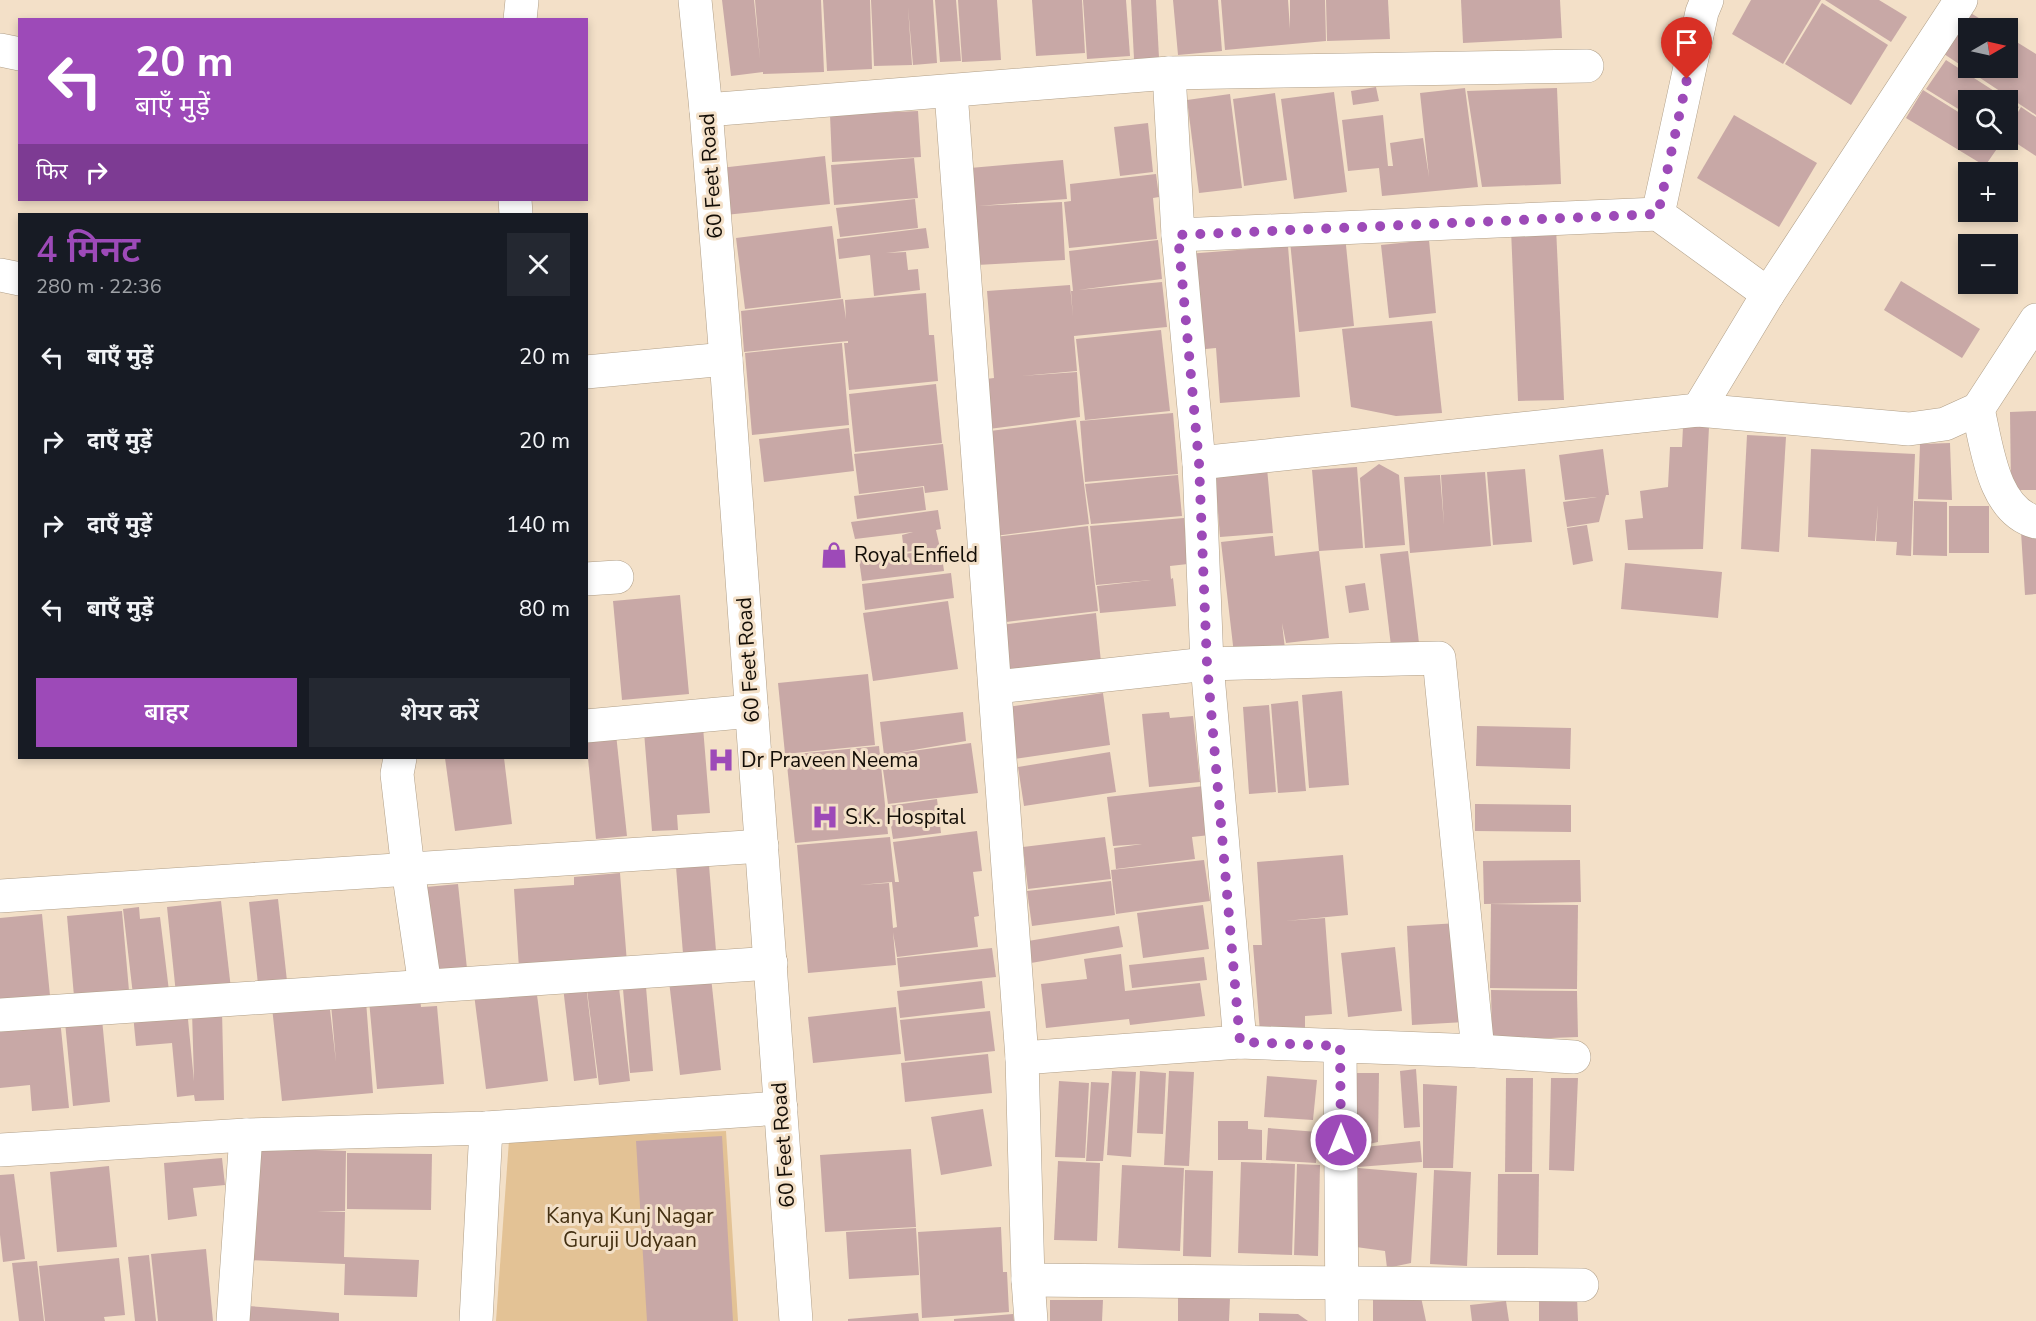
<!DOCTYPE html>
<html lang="hi">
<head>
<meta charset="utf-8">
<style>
  body { margin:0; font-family:"Nunito Sans","Noto Sans Devanagari",sans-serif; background:#242831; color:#f1f3f6; height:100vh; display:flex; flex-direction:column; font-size:22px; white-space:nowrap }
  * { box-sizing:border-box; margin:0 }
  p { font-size:20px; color:#9ea1a6 }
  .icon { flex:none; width:33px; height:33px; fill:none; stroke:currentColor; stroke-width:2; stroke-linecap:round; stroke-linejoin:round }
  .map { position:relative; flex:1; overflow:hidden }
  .panel { position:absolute; left:18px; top:213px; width:570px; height:546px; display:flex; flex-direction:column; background:#171b24; border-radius:0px; box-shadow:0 3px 9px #0003 }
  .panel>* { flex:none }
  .guide { position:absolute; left:18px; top:18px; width:570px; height:183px; border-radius:0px; box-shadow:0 3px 9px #0003; background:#9d4ab8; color:#fff; overflow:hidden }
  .needle { width:39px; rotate:81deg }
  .fabs { position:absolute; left:1958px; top:18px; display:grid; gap:12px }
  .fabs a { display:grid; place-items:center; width:60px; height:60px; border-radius:0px; background:#171b24; box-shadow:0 3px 9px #0003; font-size:30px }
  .pin { position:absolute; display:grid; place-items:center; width:51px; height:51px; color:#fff; margin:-62px -26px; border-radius:50% 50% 50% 0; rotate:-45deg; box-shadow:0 0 6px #0007 }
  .pin .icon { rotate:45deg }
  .me { position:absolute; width:66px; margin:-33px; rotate:0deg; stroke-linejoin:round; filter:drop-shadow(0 0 4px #0008) }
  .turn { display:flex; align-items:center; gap:21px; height:126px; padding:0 18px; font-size:27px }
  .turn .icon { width:78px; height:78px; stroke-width:2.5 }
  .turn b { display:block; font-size:42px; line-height:51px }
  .then { display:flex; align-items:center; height:57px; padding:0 18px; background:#0003; gap:12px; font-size:22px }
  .round { display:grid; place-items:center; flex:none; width:63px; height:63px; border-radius:0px; background:#242831 }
  .overview { display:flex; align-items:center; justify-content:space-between; height:102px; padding:0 18px }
  h1 { font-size:36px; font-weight:600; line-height:45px; color:#9d4ab8 }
  .button { display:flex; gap:12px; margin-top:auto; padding:12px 18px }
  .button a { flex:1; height:69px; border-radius:0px; background:#9d4ab8; color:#fff; font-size:24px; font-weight:600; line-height:69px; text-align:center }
  .button a+a { background:#242831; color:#f1f3f6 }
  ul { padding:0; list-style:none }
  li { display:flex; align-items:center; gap:18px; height:84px; padding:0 18px }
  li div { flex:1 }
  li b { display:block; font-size:22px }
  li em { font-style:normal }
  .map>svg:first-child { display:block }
  .green { fill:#e3c295 }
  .building { fill:#c8a8a6; fill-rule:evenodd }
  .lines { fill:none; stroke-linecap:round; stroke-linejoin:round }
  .minor-casing { stroke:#b09f88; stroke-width:34 }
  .secondary-casing { stroke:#b09f88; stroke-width:34 }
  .minor { stroke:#fff; stroke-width:33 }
  .secondary { stroke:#fff; stroke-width:33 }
  .route { stroke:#9d4ab8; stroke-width:10; stroke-dasharray:0 18 }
  .labels { text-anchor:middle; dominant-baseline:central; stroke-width:6; stroke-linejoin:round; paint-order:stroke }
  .street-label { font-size:21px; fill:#130d06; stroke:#f3e0c8 }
  .poi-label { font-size:21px; fill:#130d06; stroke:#f3e0c8; text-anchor:start }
  .park-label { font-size:21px; fill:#443012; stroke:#f3e0c8 }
</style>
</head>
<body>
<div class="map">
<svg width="2036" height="1321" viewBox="0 0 2036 1321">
  <rect width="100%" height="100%" fill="#f3e0c8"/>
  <path class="green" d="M726,1131l12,190h-242l13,-181z"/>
  <g class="building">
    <path d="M722,0h32l6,59 -5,-59h66l3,72 -61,2v-2l-32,4z"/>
    <path d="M823,0h47l2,69 -45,2z"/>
    <path d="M871,0h62l4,63 -24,2 -5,-58 4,58 -38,1z"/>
    <path d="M935,0h21l5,61 -21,1z"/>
    <path d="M958,0h39l4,60 -39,2z"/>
    <path d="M1032,0h50l3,53 -49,3z"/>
    <path d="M1083,0h43l4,56 -43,3z"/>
    <path d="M1131,0h25l3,58 -25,1z"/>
    <path d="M1173,0h45l4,51 -44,4z"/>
    <path d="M1221,0h67l2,29v-29h35l1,41 -101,9z"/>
    <path d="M1326,0h62l2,39 -63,2z"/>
    <path d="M1461,0h99l2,38 -99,5z"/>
    <path d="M1751,0h70l-38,64 -51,-30z"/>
    <path d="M1825,0h54l28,17 -16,25z"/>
    <path d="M1822,3l66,42 -37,60 -66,-41z"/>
    <path d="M1969,12l26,16h-27v40h39v-32l29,18v61l-92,-61z"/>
    <path d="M1946,60l73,47 -12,20v-27h-39v15l-42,-26z"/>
    <path d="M1376,87l3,14 -26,4 -2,-14z"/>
    <path d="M1465,88l13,99 -96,9 -3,-28 -31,3 -6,-51 41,-5 5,51h5l-3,-23 33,-5 6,39 -9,-84z"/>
    <path d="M1557,88l4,96 -79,3 -15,-96z"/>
    <path d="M1923,90l45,28v22h35l-18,26 -79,-48z"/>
    <path d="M1334,92l13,100 -53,7 -13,-100z"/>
    <path d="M1275,93l12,87 -43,6 -11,-87z"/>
    <path d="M1230,94l12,94 -43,5 -12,-93z"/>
    <path d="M2021,107l15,10v39l-29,-19v-7z"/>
    <path d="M918,111l3,46 -89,5 -2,-47z"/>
    <path d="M1734,115l83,48 -38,64 -82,-49z"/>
    <path d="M1148,123l5,49 -33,4 -6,-49z"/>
    <path d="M825,156l5,48 -105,11 -5,-47z"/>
    <path d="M914,158l4,40 -84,7 -3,-40z"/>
    <path d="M1063,160l4,39 -89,7 84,-4 3,58 -88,5 -7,-97z"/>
    <path d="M1156,174l3,23 -6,1 4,41 -88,9 -5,-46 7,-1 -1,-17z"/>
    <path d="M915,199l3,29 -78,9 -4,-29z"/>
    <path d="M832,226l9,72 -96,11 -9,-71z"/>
    <path d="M1556,227l8,173 -46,1 -7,-172z"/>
    <path d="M926,228l3,20 -43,5 20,-1 2,18 10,-1 2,21 -46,6 -4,-41 -31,4 -2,-20z"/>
    <path d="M1345,235l9,91 -55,6 -9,-91z"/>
    <path d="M1158,240l4,39 -84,11 84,-8 5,45 -93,9 3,35 -56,5 56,-4 3,45 -99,13 5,-51 8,-1 -7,-87 83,-6 3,32 -2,-26h2l-4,-40z"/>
    <path d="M1429,240l7,73 -47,5 -8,-73z"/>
    <path d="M1288,246l12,151 -80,6 -4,-55 -21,2 -8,-96z"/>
    <path d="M1901,281l79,48 -18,29 -78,-48z"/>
    <path d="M926,293l3,42h5l4,46 -89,9 -5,-47h4v-2l-104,11 -3,-41 102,-12 3,20 -1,-19z"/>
    <path d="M1432,321l10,92 -46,3 -45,-9 -9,-78z"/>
    <path d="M1161,330l9,81 -85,9 -9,-81z"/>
    <path d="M842,343l7,82 -97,10 -7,-82z"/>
    <path d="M936,384l6,59 -87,9 -6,-58z"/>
    <path d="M2036,411v79h-25l-1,-78z"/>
    <path d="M1173,413l5,61 -93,8 -5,-61z"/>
    <path d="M1076,420l13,104 -94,12 -13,-104z"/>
    <path d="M1683,427h26l-6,122 -75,1 -3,-30 18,-2 -3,-27 28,-4 2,-40h12z"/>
    <path d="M849,428l5,43 -90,11 -5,-43z"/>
    <path d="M1747,435l39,2 -7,115 -38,-3z"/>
    <path d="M1950,443l2,57 -34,-1 2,-55z"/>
    <path d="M943,444l5,46 -23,3 -1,-7 -65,8 -5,-40z"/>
    <path d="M1603,449l6,46h-3l-7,27 -32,5 -4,-25 34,-5 -32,3 -6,-45z"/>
    <path d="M1811,449l104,5 -4,102 -15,-1 1,-13 -21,-1 2,-36 -3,36 -67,-4z"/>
    <path d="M1379,464l20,11 6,70 -40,3 -5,-70z"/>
    <path d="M1357,467l6,81 -44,3 10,87 -43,5 -4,-20 3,26 -51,5 -13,-112 52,-6 2,20 44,-5 -7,-81z"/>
    <path d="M1267,468l6,65 -53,4 -5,-64z"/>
    <path d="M1525,469l7,73 -39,3 -6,-73z"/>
    <path d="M1485,472l6,74 -81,7 -6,-76 36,-2 4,50 -3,-50z"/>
    <path d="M1178,475l4,41 -91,8 -6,-40z"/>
    <path d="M923,487l3,23 -69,9 -3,-23z"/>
    <path d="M1914,501l33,1v54l-34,-1z"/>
    <rect x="1949" y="506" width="40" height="47"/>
    <path d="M938,510l3,19 -5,1 4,18 -36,4 -2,-17 11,-3 -58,7 -4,-17z"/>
    <path d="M1184,518l4,46 -18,2 1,13 2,-1 3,28 -76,7 -3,-27 54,-6 -55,5 -6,-59z"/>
    <path d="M1587,525l6,36 -20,4 -6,-37z"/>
    <path d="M1088,526l10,85 -92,11 -11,-85z"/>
    <path d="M2021,532h15v62l-11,1z"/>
    <path d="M941,549l3,22 -82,10 -3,-21z"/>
    <path d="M1408,551l11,92 -28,3 -11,-92z"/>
    <path d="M1625,563l97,9 -4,46 -97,-9z"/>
    <path d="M951,573l3,25 -89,12 -3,-26z"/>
    <path d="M1365,583l4,27 -20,3 -4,-27z"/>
    <path d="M680,595l9,99 -67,6 -9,-99z"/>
    <path d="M948,601l10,68 -85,12 -10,-68z"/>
    <path d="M1096,613l5,49 -94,11 -6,-48z"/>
    <path d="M868,674l7,71 -90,9 -7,-71z"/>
    <path d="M1342,691l7,94 -40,3 -7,-93z"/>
    <path d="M1103,693l7,52 -96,14 -7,-52z"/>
    <path d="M1298,701l8,90 -28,2 -7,-89z"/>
    <path d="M1269,705l7,87 -27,2 -6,-87z"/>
    <path d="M963,712l3,29 -76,13 81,-11 7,50 -90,11 -7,-48 3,-1 -4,-33z"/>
    <path d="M1169,712l1,6 23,-2 7,66 -51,5 -7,-73z"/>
    <path d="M1477,726l94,2 -1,41 -94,-3z"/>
    <path d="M703,727l7,86 -33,2 1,15 -26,1 -8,-99z"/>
    <path d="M616,734l11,102 -31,3 -10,-101z"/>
    <path d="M879,746l9,88 -93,9 -9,-88z"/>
    <path d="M1110,752l6,40 -92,14 -6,-39z"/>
    <path d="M445,758h59l8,66 -57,7z"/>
    <path d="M1204,786l6,49 -18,2 3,22 -79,10 -2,-21 28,-4 -29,2 -6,-49z"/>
    <path d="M937,799l4,34 -48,6 -5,-33z"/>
    <path d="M1475,804l96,1v27l-96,-1z"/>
    <path d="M977,831l5,40 -9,1 6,44 -5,1 4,30 -81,10 -4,-25 3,33 -88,8 -11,-128 93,-8 5,45h4l-6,-40zM892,882l5,45 -4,1 -4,-45 -30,2z"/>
    <path d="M1105,837l6,42 -83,10 -5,-42z"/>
    <path d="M1343,855l5,60 -63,6 40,-3 7,96 -27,2v12l-45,4 -7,-87h9l-5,-83z"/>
    <path d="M1204,860l6,41 -94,13 -5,-44z"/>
    <path d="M1580,860l1,42 -97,2 -1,-43z"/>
    <path d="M709,865l8,98 -33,3 -8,-99z"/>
    <path d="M620,873l7,90 -108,6 -5,-80 60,-4v-8z"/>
    <path d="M1111,881l4,34 -83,11 -5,-35z"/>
    <path d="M458,884l10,94 -32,3 -10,-94z"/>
    <path d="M278,899l9,82 -29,3 -9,-82z"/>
    <path d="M221,901l10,88 -55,5 -9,-87z"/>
    <path d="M1491,904l87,1 -1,84 -87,-1z"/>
    <path d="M1203,905l6,44 -66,9 -6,-45z"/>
    <path d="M139,907l1,12 20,-2 9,74 -36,4 -10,-86z"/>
    <path d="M122,911l8,91 -55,6 -8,-92z"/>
    <path d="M42,914l9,92 -51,5v-93z"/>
    <path d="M1459,923l6,99 -53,3 -5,-99z"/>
    <path d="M1119,926l4,21 -92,16 -3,-22z"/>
    <path d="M1395,947l7,64 -54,6 -7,-64z"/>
    <path d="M992,948l4,29 -96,10 -3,-29z"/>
    <path d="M1121,954l4,37 75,-8 5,33 -75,9 -1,-6 -83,9 -5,-44 46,-5 -3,-20z"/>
    <path d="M1204,957l3,23 -75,8 -3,-23z"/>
    <path d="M711,977l10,93 -41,5 -11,-94z"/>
    <path d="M618,979l12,102 -31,4 -13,-103z"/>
    <path d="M982,981l3,27 -85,10 -3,-27z"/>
    <path d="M586,985l11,93 -23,3 -11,-94z"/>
    <path d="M536,987l12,94 -62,8 -12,-95z"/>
    <path d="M646,987l7,84 -23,2 -7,-84z"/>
    <path d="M1491,990l86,1 1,46 -86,3z"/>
    <path d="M420,997l1,10 16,-1 7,78 -67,5 -8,-89z"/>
    <path d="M329,1001l7,61 -5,-58 35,-3 7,92 -91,8 -10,-94z"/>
    <path d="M896,1007l5,47 -88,9 -5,-46z"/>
    <path d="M187,1009l7,72 -2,-70 30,-1 2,90 -29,1 -1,-6 -17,2 -5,-54 -36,3 -3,-32z"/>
    <path d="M990,1011l5,40 -90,10 -5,-41z"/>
    <path d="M60,1019l9,89 -37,3 -2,-26 -30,3v-63z"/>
    <path d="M102,1019l8,83 -37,4 -8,-84z"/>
    <path d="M988,1054l4,39 -87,9 -4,-39z"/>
    <path d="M1416,1069l4,58 -16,1 -4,-57z"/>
    <path d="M1112,1071l24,1 -5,85 -24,-2z"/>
    <path d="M1140,1071l26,2 -3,61 -26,-1z"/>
    <path d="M1169,1071l25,1 -5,94 -25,-1z"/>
    <path d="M1352,1073h27l-1,69 -28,6z"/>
    <path d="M1267,1076l50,4 -4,40 -49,-3z"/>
    <path d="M1506,1078h27l-1,94h-27z"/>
    <path d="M1551,1078h27l-4,93 -25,-1z"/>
    <path d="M1059,1081l30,2 -4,75 -30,-1z"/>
    <path d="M1091,1082l18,1 -6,78h-17z"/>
    <path d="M1423,1084l34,2 -4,82h-30z"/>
    <path d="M983,1109l9,57 -51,9 -10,-58z"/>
    <path d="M1218,1121h30v8l14,1v30h-44z"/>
    <path d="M1268,1128l50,4 -2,31 -50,-3z"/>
    <path d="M722,1136l11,185h-86l-11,-180z"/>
    <path d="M1420,1141l2,21 -64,5 -2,-19z"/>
    <path d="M253,1148l93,3 -1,60h-28l28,1 -1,45 75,3 -2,37 -73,-2 1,-31 -100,-4z"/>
    <path d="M911,1149l5,78 -91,5 -5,-77z"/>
    <path d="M347,1153l85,1 -1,56 -84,-1z"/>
    <path d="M222,1158l3,27 -32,3 4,28 -29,4 -4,-57z"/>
    <path d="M1058,1161l42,2 -3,78 -43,-1z"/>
    <path d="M1241,1162l54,2 -3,91 -54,-2z"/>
    <path d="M1297,1164l23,1 -2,91 -24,-1z"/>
    <path d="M1122,1165l62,3 -4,83 -62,-3z"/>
    <path d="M109,1166l8,81 -60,5 -7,-80z"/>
    <path d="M1358,1168l59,5 -6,90 -24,5 -2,-17 -29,-4z"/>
    <path d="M1185,1170l28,1 -2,86 -28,-1z"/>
    <path d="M1434,1170l37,2 -4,94 -37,-2z"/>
    <path d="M14,1174l11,85 -22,3 -3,-27v-60z"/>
    <path d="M1498,1174h41l-1,81h-41z"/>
    <path d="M1001,1227l2,45h4l2,40 -87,6 -4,-86z"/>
    <path d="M916,1228l3,47 -70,4 -3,-47z"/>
    <path d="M206,1249l7,72h-55l-7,-67z"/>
    <path d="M149,1255l7,66h-21l-7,-64z"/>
    <path d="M119,1258l6,57 -21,2 1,4h-60l-6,-55z"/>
    <path d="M37,1261l7,60h-25l-7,-58z"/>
    <path d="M1178,1297l52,1 -1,23h-51z"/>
    <path d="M1421,1297l5,24h-53v-21z"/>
    <path d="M1577,1297l1,24h-39v-23z"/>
    <path d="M1050,1300h53l-1,21h-52z"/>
    <path d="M1506,1301l3,20h-37l-2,-16z"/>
    <path d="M248,1306l91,7v8h-92z"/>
    <path d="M918,1313l1,8h-71v-2z"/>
    <path d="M1259,1313l39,1 10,7h-49z"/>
    <path d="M1013,1314l1,7h-60v-2z"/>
  </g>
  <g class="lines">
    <defs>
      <g id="minor">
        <path d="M1707,0l-5,12 -44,202 110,80"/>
        <path d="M520,20l2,-20"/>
        <path d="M0,50l20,4"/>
        <path d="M1169,73l9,162 21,228 8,201 33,378"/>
        <path d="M951,92l71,966 6,222 3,41"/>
        <path d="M706,110l463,-37 418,-7"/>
        <path d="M515,200l1,14"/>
        <path d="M1178,235l480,-21"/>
        <path d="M0,275l20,4"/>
        <path d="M586,372l140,-13"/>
        <path d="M1978,409c9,38 15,102 58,113"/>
        <path d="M1698,410l70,-116 193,-294"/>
        <path d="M1199,463l499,-53 211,19 36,-5 33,-15 58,-89"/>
        <path d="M586,579l31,-2"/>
        <path d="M996,687l211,-23 232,-6 39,393"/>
        <path d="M586,726l166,-15"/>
        <path d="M400,758l-3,16 11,95 17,117"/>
        <path d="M0,896l762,-50"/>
        <path d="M0,1015l771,-52"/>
        <path d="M1340,1046l2,275"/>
        <path d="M1022,1058l218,-16 238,9 96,6"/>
        <path d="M0,1150l246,-15 240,-7 295,-20"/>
        <path d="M1028,1280l554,5"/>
        <path d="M233,1321l13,-186"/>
        <path d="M476,1321l10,-193"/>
      </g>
      <path id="secondary" d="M695,0l11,110 20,249 70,962"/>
    </defs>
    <use href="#minor" class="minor-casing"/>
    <use href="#secondary" class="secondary-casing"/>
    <use href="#minor" class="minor"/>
    <use href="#secondary" class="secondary"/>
  </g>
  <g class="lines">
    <path class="route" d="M1341,1140l-1,-94 -100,-4 -33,-378 -8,-201 -21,-228 480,-21 29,-135"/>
  </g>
  <defs>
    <symbol id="shop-bare" viewBox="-9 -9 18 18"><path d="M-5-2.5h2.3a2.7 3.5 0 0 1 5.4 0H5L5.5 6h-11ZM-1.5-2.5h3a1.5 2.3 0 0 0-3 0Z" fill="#9d4ab8" stroke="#f3e0c8" stroke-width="2.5" paint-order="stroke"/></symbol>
    <symbol id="hospital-bare" viewBox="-9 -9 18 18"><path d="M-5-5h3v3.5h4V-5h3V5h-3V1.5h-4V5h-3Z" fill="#9d4ab8" stroke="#f3e0c8" stroke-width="2.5" paint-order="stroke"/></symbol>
  </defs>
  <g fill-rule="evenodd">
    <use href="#shop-bare" x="815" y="536" width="38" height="38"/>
    <use href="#hospital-bare" x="702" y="741" width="38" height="38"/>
    <use href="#hospital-bare" x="806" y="798" width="38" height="38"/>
  </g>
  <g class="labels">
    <g class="street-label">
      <text transform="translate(711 176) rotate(-94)">60 Feet Road</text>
      <text transform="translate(748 660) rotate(-94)">60 Feet Road</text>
      <text transform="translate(783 1145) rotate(-94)">60 Feet Road</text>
    </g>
    <g class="poi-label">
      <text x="854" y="555">Royal Enfield</text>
      <text x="741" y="760">Dr Praveen Neema</text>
      <text x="845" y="817">S.K. Hospital</text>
    </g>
    <g class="park-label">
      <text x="630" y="1216">Kanya Kunj Nagar<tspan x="630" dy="24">Guruji Udyaan</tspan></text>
    </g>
  </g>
</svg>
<div class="fabs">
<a><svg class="needle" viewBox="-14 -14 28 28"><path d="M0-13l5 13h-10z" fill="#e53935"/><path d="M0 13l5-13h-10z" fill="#9ea1a6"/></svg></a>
<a><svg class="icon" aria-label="search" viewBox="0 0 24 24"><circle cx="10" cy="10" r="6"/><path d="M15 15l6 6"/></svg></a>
<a>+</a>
<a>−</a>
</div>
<div class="pin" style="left:1687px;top:79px;background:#d93025"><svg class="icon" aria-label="arrive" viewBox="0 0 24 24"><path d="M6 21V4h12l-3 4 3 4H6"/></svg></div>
<svg class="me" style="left:1341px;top:1140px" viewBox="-20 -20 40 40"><circle r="17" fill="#9d4ab8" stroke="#fff" stroke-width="3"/><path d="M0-11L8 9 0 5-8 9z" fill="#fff"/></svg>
<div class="guide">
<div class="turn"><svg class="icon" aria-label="left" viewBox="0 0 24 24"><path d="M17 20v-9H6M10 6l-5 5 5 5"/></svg><div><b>20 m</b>बाएँ मुड़ें</div></div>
<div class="then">फिर<svg class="icon" aria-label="right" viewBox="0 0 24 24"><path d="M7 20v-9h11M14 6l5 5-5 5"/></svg></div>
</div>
<section class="panel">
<div class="overview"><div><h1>4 मिनट</h1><p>280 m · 22:36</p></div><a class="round"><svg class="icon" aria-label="close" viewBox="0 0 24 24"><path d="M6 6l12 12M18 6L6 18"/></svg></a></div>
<ul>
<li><svg class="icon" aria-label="left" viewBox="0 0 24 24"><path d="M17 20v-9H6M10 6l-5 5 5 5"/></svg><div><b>बाएँ मुड़ें</b></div><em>20 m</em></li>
<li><svg class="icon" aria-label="right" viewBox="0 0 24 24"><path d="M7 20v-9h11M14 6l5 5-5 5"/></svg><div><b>दाएँ मुड़ें</b></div><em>20 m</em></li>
<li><svg class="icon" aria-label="right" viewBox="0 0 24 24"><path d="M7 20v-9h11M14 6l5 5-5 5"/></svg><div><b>दाएँ मुड़ें</b></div><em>140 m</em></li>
<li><svg class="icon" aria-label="left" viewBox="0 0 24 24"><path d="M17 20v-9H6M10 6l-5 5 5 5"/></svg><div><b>बाएँ मुड़ें</b></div><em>80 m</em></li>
</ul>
<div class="button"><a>बाहर</a><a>शेयर करें</a></div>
</section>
</div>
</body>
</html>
